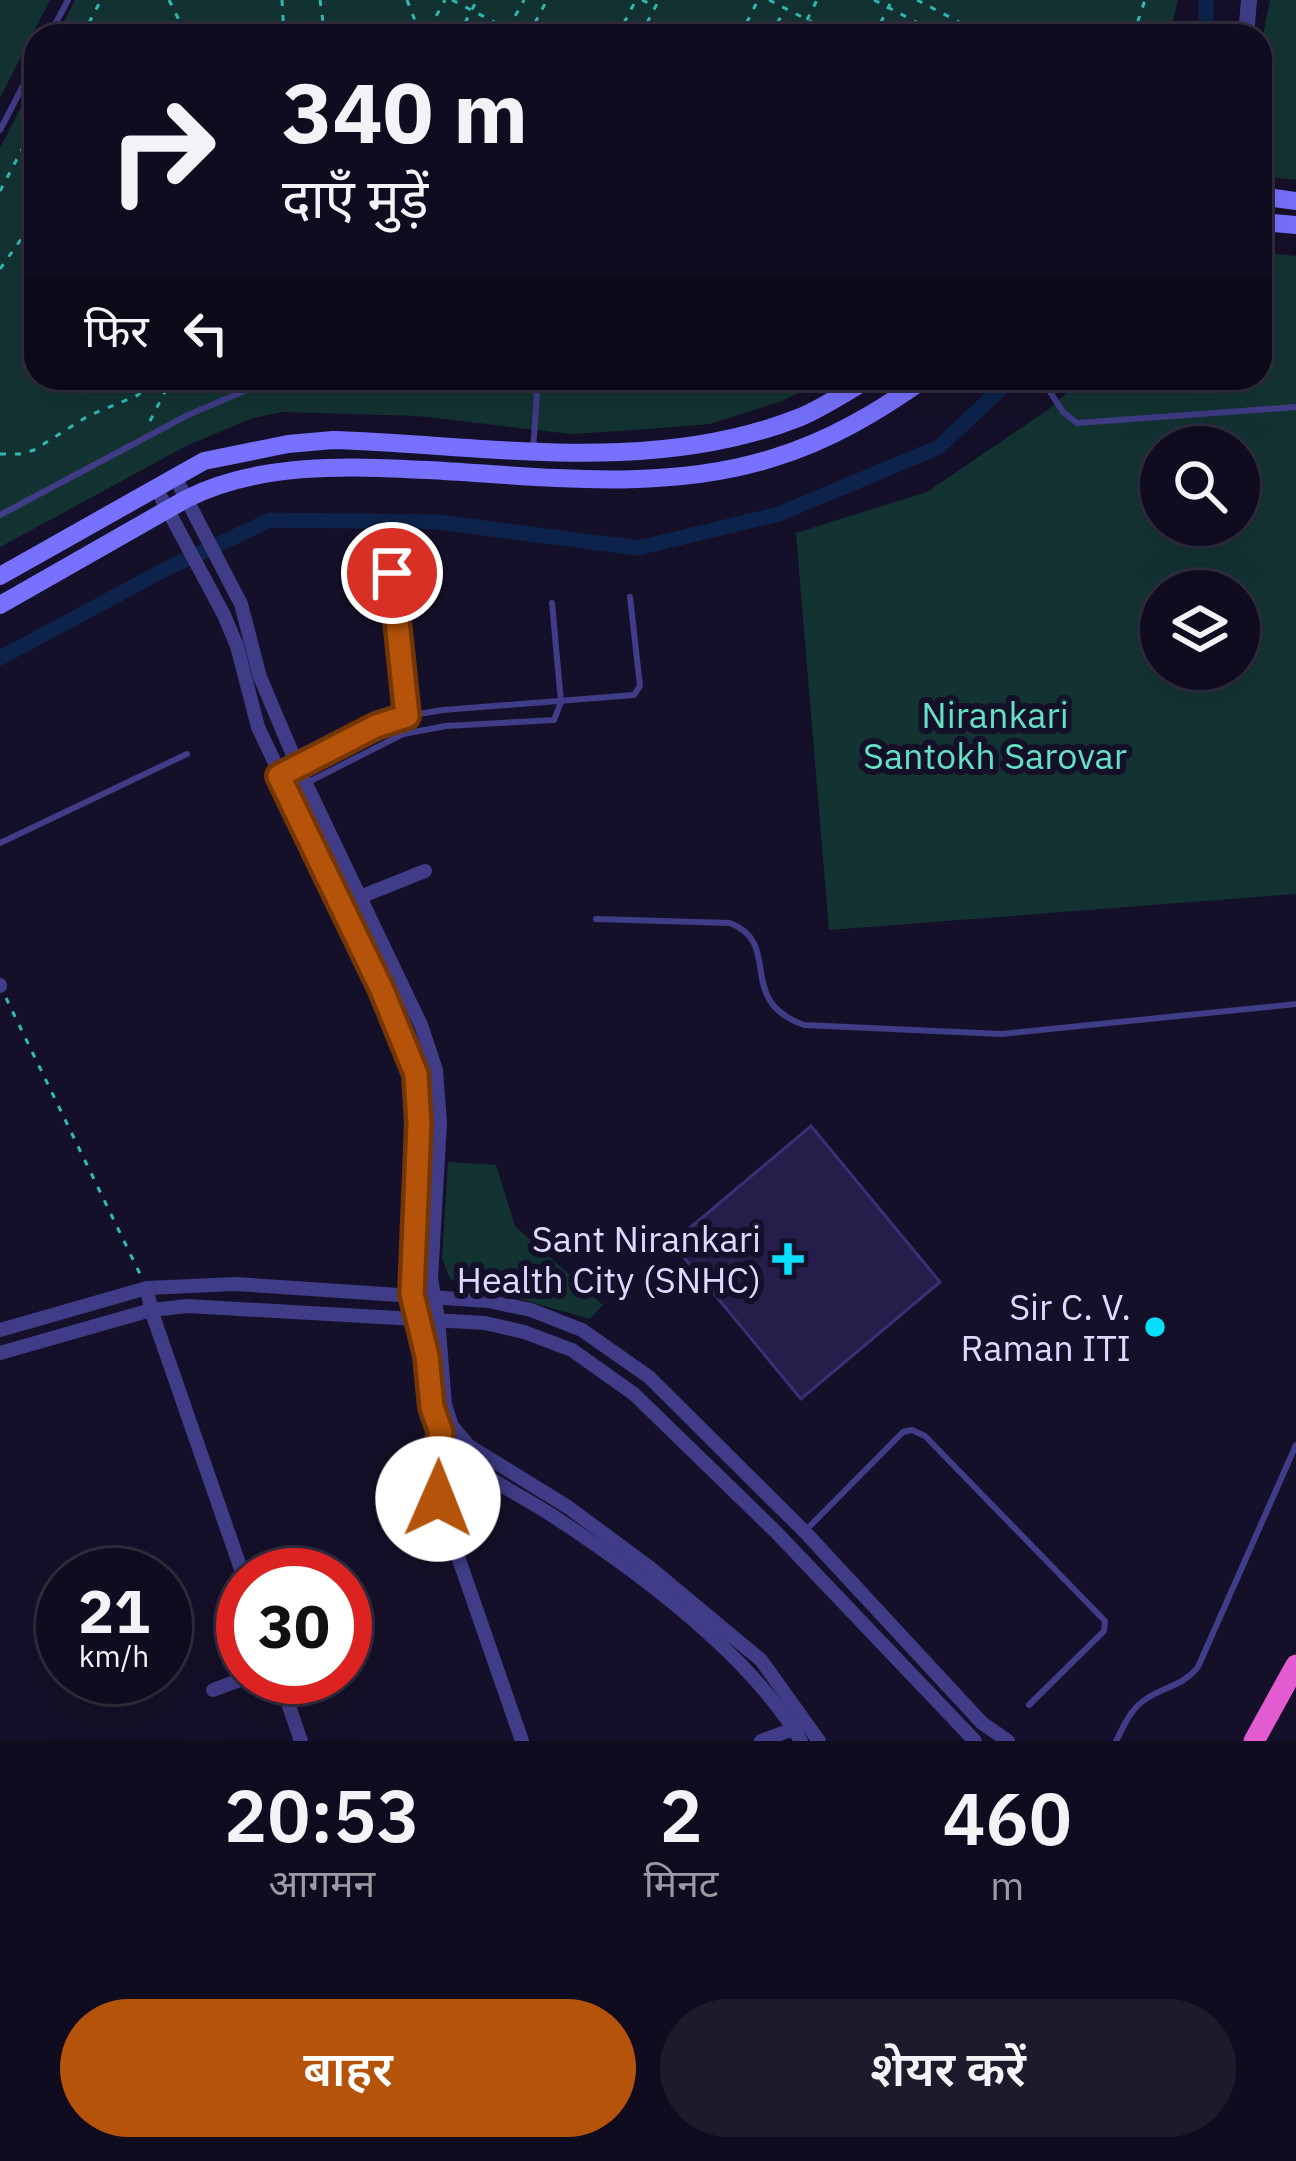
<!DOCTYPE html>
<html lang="hi">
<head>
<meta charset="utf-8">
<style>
  body { margin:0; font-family:"IBM Plex Sans","Noto Sans Devanagari",sans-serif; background:#1e1a2c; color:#f1f3f6; height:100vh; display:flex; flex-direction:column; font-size:45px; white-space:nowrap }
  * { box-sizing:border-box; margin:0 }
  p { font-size:39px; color:#9c9ba4 }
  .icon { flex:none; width:66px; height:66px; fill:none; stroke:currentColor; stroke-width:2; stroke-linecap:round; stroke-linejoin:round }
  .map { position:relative; height:1741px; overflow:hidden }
  .side { display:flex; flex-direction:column; background:#100c1f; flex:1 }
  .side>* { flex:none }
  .guide { position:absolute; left:24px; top:24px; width:1248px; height:366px; border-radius:36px; box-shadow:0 12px 48px #0002,0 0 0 3px #302c3d; background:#100c1f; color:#f1f3f6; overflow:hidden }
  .controls { position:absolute; left:1140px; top:426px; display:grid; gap:24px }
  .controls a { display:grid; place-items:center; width:120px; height:120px; border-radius:50%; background:#100c1f; box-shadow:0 12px 48px #0002,0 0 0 3px #302c3d; font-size:60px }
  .speed { position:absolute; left:36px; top:1548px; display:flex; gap:24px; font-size:60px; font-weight:700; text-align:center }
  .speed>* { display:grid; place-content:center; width:156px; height:156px; border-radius:50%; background:#100c1f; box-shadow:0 12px 48px #0002,0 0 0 3px #302c3d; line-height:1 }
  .speed small { font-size:30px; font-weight:400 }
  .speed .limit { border:18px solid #d22; background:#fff; color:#111 }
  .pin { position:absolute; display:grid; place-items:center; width:102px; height:102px; color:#fff; margin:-51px; border:6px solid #fff; border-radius:50%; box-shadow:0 3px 12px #0007 }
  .me { position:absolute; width:132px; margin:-66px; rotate:1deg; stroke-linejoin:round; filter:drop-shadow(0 0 9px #0008) }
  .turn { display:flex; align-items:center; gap:42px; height:252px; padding:0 60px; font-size:54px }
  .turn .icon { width:156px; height:156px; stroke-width:2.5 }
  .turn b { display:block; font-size:84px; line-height:102px }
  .then { display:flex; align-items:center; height:114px; padding:0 60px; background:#0003; gap:24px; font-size:45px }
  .eta { display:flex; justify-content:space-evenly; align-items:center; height:204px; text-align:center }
  .eta b { font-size:72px; font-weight:600; line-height:84px }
  .action { display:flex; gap:24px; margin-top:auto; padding:24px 60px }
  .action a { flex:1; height:138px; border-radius:72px; background:#b45309; color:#fff; font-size:48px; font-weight:600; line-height:138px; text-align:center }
  .action a+a { background:#1e1a2c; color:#f1f3f6 }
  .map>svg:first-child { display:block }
  .green { fill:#133332; fill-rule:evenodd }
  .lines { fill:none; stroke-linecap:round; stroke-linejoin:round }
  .canal { stroke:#0d234b; stroke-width:15 }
  .building { fill:#271d4a; stroke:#3e2f75; stroke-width:3 }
  .path { stroke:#31bab5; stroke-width:3; stroke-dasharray:6 9; stroke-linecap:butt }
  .service { stroke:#403c87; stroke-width:6 }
  .minor { stroke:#403c87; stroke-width:14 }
  .tertiary { stroke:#403c87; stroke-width:16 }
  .secondary { stroke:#7771fe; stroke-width:18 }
  .trunk { stroke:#e25bd0; stroke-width:21 }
  .route-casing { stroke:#753606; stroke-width:30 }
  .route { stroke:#b45309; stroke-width:21 }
  .poi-dot { fill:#07dffd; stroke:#151029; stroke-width:4.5 }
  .labels { text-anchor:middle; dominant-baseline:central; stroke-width:12; stroke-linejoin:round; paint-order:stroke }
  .park-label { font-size:36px; fill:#64e0c3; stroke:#151029 }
  .poi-label { font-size:36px; fill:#ded9ff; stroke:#151029; text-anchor:end }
</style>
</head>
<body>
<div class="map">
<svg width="1296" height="1741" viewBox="0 0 1296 1741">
  <rect width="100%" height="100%" fill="#151029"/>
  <g class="green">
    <path d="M0,0h50l-50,98z"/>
    <path d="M75,0h1103l-9,36h-1112z"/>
    <path d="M1270,0h26v180l-36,-4v-125z"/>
    <path d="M36,77v301h794l-48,23 -72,23 -62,5 -77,5 -154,-18 -134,-4 -30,6 -67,28 -186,101v-399z"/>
    <path d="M1260,252l36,4v638l-467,36 -33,-397 131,-41 122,-83 34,-31h177zM1161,447h78v78h-78zM1161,591h78v78h-78z"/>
    <path d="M448,1162l48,3 19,61 88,79 -13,14 -140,-40 -8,-21z"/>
  </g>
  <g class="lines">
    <g class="canal">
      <path d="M1206,36v-36"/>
      <path d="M0,658l166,-89 104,-49 168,2 200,26 141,-34 160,-67 73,-69"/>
    </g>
  </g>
  <path class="building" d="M811,1126l129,156 -139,117 -129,-156z"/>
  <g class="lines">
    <g class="path">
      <path d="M169,0l18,36"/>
      <path d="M282,0l2,36"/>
      <path d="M320,0l5,36"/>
      <path d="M407,0l14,36"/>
      <path d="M452,0l69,36"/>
      <path d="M642,0l12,6"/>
      <path d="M769,0l70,36"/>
      <path d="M874,0l69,36"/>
      <path d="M917,0l69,36"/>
      <path d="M807,20l10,-20"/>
      <path d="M429,29l16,-29"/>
      <path d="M508,29l16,-29"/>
      <path d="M82,36l19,-36"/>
      <path d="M458,36l19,-36"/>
      <path d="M528,36l19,-36"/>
      <path d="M617,36l19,-36"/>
      <path d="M640,36l19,-36"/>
      <path d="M740,36l18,-36"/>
      <path d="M770,36l14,-25"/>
      <path d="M874,36l18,-36"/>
      <path d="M954,36l7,-14"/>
      <path d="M1133,36l12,-36"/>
      <path d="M0,191l36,-68"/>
      <path d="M0,269l36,-51"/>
      <path d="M699,378l43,4 44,-4"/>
      <path d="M150,421l22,-43"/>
      <path d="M0,454h21l13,-4 54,-34 50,-21 18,-17"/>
      <path d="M6,998l135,278"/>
    </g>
    <g class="service">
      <path d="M49,36l19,-36"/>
      <path d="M0,130l36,-69"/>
      <path d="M444,378l23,6 13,-6"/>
      <path d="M519,378l14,9 4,8 -4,55"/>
      <path d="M1041,378l22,34 14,11 219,-16"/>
      <path d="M0,515l188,-100 87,-37"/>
      <path d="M392,573l19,159"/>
      <path d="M301,765l100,-48 42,-7 191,-15 6,-9 -10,-89"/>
      <path d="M291,791l112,-57 43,-8 108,-6 7,-18 -9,-99"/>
      <path d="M0,843l187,-89"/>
      <path d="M596,919l134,4c54,21 4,77 74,102l197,9 295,-30"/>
      <path d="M807,1529l96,-97 9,-2 13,6 180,185 -1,10 -75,74"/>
      <path d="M1116,1741c8,-15 15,-33 30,-42 19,-13 37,-13 52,-32l98,-222"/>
    </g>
    <g class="minor">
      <path d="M175,477l66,127 19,73 38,90 123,258 15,45 4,53 -9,156 7,39 7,87 7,21 17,20 99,61 81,60 112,93 58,81"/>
      <path d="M156,488l68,127 13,31 21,81 144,305c28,86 11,173 10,262 2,22 11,41 15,63 4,23 0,51 12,73 24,41 79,62 117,88 84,55 194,137 245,223"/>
      <path d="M360,897l65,-26"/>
      <path d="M0,985v1"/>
      <path d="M147,1288l4,22 92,265"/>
      <path d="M0,1330l147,-42 89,-4 252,17 43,9 51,20 67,47 156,155 177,191 26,18"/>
      <path d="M0,1353l151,-43 37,-4 297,17 39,9 48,18 62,44 142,138 199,209"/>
      <path d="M443,1426l-9,32 4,41 84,242"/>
      <path d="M279,1677l22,64"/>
      <path d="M213,1690l35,-13"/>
      <path d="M761,1741l40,-15"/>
    </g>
    <path class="tertiary" d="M1246,36l3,-36"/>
    <g class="secondary">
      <path d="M1260,196l36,5"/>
      <path d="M1260,222l36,3"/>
      <path d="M0,576l204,-115 84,-17 45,-4c154,5 317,36 465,-22 25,-10 49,-27 73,-40"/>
      <path d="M0,605l186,-106c74,-37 161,-33 242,-29 111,6 236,23 345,-12 56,-17 105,-46 153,-80"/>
    </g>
    <path class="trunk" d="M1254,1741l42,-76"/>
  </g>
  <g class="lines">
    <defs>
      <path id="route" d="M392,573l15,143 -31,10 -97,50 103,214 34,84 3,49 -7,171 15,62 5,51 9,26 -7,25 4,41"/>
    </defs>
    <use href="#route" class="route-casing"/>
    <use href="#route" class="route"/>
  </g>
  <g class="poi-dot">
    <path d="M782 1241h12v12h12v12h-12v12h-12v-12h-12v-12h12z"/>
    <circle cx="1155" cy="1327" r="12"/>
  </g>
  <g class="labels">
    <g class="park-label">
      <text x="995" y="714">Nirankari<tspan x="995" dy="41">Santokh Sarovar</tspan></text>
    </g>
    <g class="poi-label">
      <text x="761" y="1238">Sant Nirankari<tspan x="761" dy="41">Health City (SNHC)</tspan></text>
      <text x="1131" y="1306">Sir C. V.<tspan x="1131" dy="41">Raman ITI</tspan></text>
    </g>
  </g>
</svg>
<div class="controls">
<a><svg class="icon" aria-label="search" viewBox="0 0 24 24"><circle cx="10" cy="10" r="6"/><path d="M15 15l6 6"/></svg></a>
<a><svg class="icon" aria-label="layers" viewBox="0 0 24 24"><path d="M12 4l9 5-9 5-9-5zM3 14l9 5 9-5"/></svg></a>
</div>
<div class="speed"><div>21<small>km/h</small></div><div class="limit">30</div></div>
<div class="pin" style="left:392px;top:573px;background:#d93025"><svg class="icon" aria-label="arrive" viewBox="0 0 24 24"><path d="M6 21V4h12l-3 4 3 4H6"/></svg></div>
<svg class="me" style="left:438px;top:1499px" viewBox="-20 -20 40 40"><circle r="19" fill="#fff"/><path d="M0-13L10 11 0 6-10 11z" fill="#b45309"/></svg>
<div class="guide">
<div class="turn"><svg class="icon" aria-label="right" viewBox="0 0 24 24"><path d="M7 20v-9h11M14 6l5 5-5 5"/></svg><div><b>340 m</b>दाएँ मुड़ें</div></div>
<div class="then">फिर<svg class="icon" aria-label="left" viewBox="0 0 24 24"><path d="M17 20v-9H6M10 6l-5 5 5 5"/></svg></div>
</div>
</div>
<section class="side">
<div class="eta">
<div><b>20:53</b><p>आगमन</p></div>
<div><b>2</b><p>मिनट</p></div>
<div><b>460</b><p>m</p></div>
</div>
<div class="action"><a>बाहर</a><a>शेयर करें</a></div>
</section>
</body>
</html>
